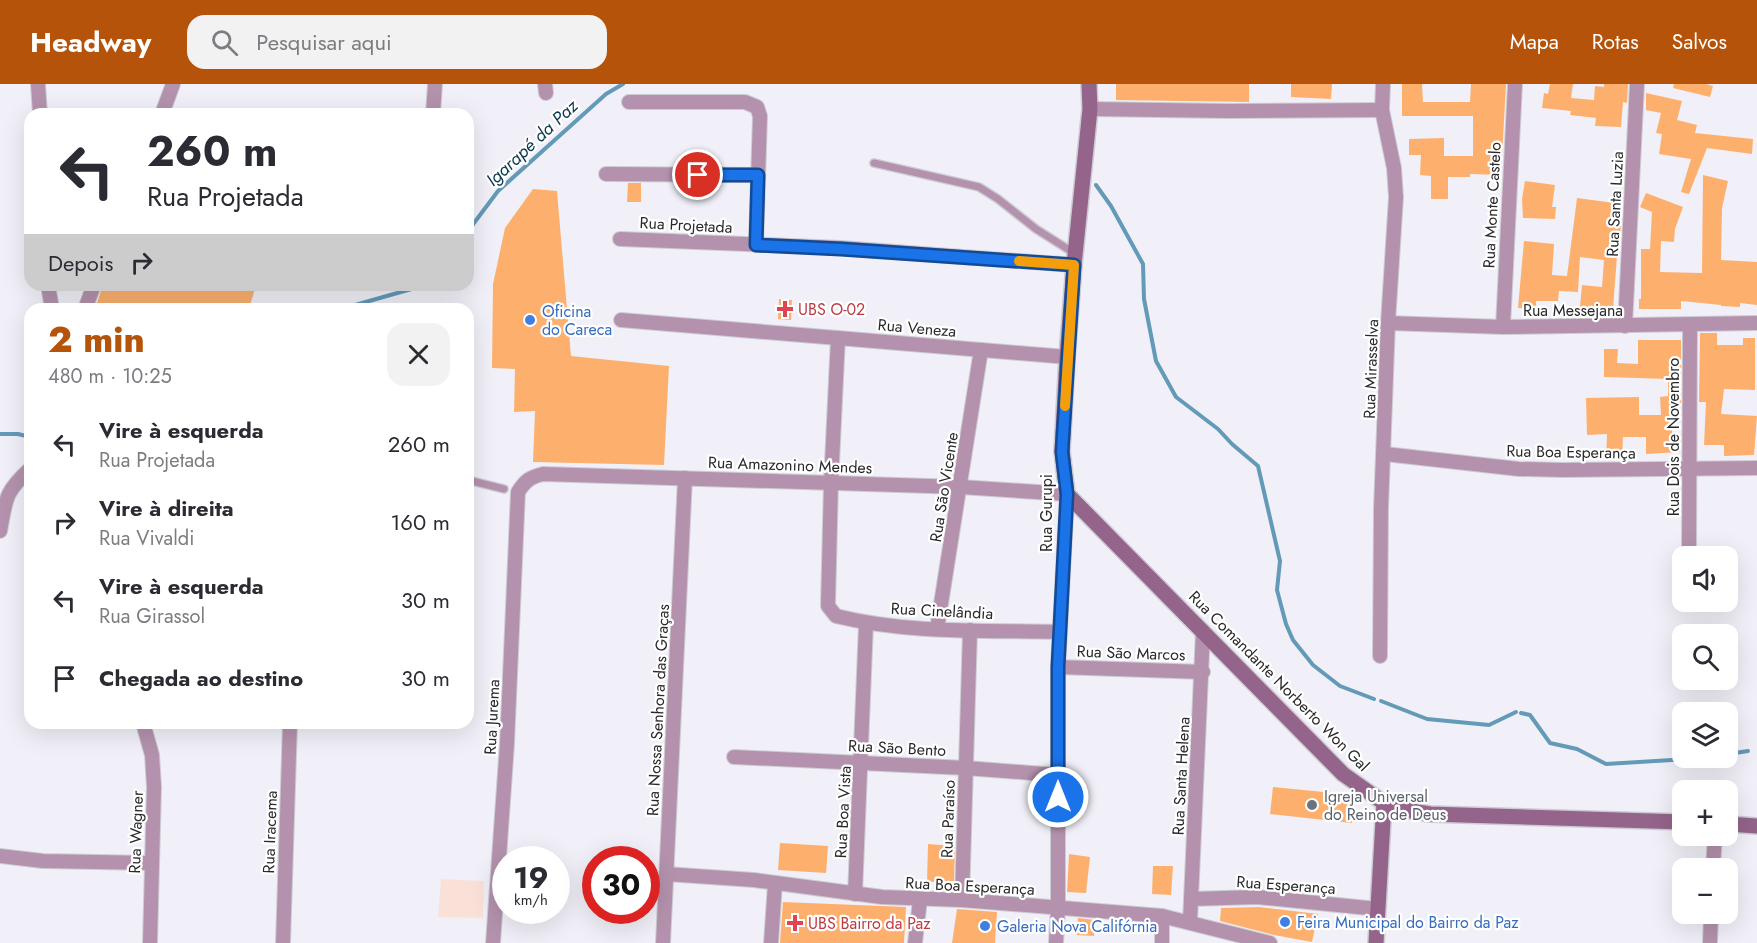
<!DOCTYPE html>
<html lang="pt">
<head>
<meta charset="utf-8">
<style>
  body { margin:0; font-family:Jost,sans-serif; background:#f2f2f3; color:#2b2b33; height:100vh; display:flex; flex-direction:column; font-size:22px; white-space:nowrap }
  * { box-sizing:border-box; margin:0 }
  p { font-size:20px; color:#7c7c81 }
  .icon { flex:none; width:33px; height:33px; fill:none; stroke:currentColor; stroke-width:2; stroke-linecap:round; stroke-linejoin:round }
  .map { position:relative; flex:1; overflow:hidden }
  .drawer { position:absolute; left:24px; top:219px; width:450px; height:426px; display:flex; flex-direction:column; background:#fff; border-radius:18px; box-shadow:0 6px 24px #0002 }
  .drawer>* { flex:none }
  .banner { position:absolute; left:24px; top:24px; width:450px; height:183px; border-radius:18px; box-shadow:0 6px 24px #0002; background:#fff; color:#2b2b33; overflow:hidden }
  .fabs { position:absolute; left:1672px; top:462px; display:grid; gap:12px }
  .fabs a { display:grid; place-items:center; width:66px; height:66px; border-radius:12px; background:#fff; box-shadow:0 6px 24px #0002; font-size:30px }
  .speed { position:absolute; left:492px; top:762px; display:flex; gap:12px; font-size:30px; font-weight:700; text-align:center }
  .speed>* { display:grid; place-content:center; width:78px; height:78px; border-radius:50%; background:#fff; box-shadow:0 6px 24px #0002; line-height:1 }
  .speed small { font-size:15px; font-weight:400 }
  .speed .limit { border:9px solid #d22; background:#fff; color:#111 }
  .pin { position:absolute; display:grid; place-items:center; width:51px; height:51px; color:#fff; margin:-26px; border:3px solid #fff; border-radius:50%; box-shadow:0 2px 6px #0007 }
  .me { position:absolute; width:66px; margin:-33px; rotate:0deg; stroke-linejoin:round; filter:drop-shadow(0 0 4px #0008) }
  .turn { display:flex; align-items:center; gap:21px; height:126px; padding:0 24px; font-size:27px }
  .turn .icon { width:78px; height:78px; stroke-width:2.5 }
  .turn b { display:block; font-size:42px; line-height:51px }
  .then { display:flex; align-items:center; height:57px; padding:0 24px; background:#0003; gap:12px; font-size:22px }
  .round { display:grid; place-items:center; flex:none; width:63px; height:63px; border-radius:18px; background:#f2f2f3 }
  .overview { display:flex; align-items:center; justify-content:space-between; height:102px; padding:0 24px }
  h1 { font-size:36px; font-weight:800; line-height:45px; color:#b45309 }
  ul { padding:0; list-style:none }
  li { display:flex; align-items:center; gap:18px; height:78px; padding:0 24px }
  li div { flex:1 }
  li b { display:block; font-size:22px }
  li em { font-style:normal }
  header { display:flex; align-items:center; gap:36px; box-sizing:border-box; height:84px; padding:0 30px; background:#b45309; color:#fff }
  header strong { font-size:28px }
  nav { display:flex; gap:33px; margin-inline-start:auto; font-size:21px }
  .search { width:420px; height:54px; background:#f2f2f3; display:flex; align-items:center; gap:15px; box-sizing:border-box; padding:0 21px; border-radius:18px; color:#7c7c81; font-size:22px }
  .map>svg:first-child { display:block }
  .education { fill:#fae1d8 }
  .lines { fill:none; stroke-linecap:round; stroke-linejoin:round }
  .stream { stroke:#639ab8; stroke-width:4 }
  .building { fill:#fdb06e }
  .lane-casing { stroke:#cdccd3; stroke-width:10 }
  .street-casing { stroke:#cdccd3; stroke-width:16 }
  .secondary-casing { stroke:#cdccd3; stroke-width:18 }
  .lane { stroke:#b492ad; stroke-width:7 }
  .street { stroke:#b492ad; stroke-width:14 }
  .secondary { stroke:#94648b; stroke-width:15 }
  .route-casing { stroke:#114b97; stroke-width:15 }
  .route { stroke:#1a73e8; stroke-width:10 }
  .slow { stroke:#f59e0b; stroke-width:10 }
  .health-dot { fill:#e0444e; stroke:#fff; stroke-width:2 }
  .shop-dot { fill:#3f7fe0; stroke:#fff; stroke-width:2 }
  .worship-dot { fill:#6b7280; stroke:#fff; stroke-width:2 }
  .labels { text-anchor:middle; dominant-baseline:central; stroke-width:4.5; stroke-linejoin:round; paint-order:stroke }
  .street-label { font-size:16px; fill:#29292b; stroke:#fff }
  .health-label { font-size:16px; fill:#be3a42; stroke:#fff; text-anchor:start }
  .shop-label { font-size:16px; fill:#366cbe; stroke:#fff; text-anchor:start }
  .worship-label { font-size:16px; fill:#5b616d; stroke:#fff; text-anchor:start }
  .water-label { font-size:18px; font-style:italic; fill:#09394e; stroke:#fff }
</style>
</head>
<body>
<header>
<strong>Headway</strong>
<div class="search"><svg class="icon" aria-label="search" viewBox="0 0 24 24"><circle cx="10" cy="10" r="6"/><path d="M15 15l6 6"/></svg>Pesquisar aqui</div>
<nav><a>Mapa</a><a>Rotas</a><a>Salvos</a></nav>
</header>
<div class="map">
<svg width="1757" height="859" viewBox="0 0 1757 859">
  <rect width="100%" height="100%" fill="#f1f0f8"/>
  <path class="education" d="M441,795l43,2 -1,37 -45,-1z"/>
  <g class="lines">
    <g class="stream">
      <path d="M1096,101l15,21 32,58 1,35 12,62 20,36 42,32 14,15 26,22 22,95 -3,29 9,34 7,16 20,25 27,21 34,13"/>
      <path d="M468,147l30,-40 108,-97 17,-10"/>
      <path d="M341,225l74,-21 4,-3"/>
      <path d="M0,350h18l12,3"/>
      <path d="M1381,617l46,18 62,6 27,-13"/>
      <path d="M1521,629l9,2 20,28 27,6 29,15 99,-6"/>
      <path d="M1728,670l20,-3"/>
    </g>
  </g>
  <g class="building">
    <path d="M1116,0h133v18l-133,-2z"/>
    <path d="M1291,0h41l-1,15 -40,-2z"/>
    <path d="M1402,0h20l1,18h47l1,-18h35l-5,91 -31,-1v3h-22v22h-17v-23l-11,-1 1,-20h-12v-16l35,-1v18h29v-40h-71z"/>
    <path d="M1550,0h23l-2,14 23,2 1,-14 9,1v-3h24l-1,19 -4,-1 -2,25 -26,-1 1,-8 -26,-3 1,-4 -29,-3 2,-15 4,1z"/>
    <path d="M1674,0h32l7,2 -3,11 -37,-9z"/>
    <path d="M1646,9l36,8 -5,19 20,5 -2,8 58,6 -1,15 -45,-6 -18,46 -8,-2 10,-33 -32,-5 3,-20 -6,-1 5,-20 -15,-3z"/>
    <path d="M1703,91l25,6 -6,27 -1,52 36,2v43l-17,-2v4l-19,-1v-1l-40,-4v8h-42v-10h2v-50h9l2,-37 -12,-5 6,-14 37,14 -8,22 -1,13 -13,-1 -1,31 42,1z"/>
    <path d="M1525,97l30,4 -3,22h4l-1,12 -32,-1 -1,-19z"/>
    <path d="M628,99h13v19h-14z"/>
    <path d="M533,105l24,2 14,165 98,10 -5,99 -131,-3 2,-51 -21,1 1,-43 -23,-1 1,-84 12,-56z"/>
    <path d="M1577,114l45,6 -3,52h-2l-4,53 -33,-2 2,-22 20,2 2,-27 -24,-3 -2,35 -19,-1 -1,10h-22v8l-18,-1 6,-67 30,3 -2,31 15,1z"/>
    <path d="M103,201h153l-7,24h-154z"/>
    <path d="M779,215l13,1 -1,20 -13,-1z"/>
    <path d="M1700,249h17v12h26v-7h12v52l-31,-1 -3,25 36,2 -3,39 -30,1v-11h-20l2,-43h-7z"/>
    <path d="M1638,256h43v63h-9v32h9l-1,17 -34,2v-17h-23l-1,23h-16l1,-26 -20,1 -1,-37 53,-1v18h22l-1,-18 8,-1v-17l-64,-2v-28h14l-1,14 21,1z"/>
    <path d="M1273,703l81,8 -2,28 -82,-9z"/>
    <path d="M780,759l48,3 -2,27 -48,-3z"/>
    <path d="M928,760l27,2 -1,35 -27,1z"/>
    <path d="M1069,770l21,3 -4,36 -19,-1z"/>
    <path d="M1153,782h20l-2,29 -19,-1z"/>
    <path d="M783,818l123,5 -2,36h-124z"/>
    <path d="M1259,823l59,7 -6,28 -38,-7 -54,-14 1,-13z"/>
    <path d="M957,825l40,3 -2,31h-43z"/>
    <path d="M1078,834l17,2 -1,16 -18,-1z"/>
  </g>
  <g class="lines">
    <defs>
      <g id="lane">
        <path d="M874,79l105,24 19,12 38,30 38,24"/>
        <path d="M468,396l36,9"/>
      </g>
      <g id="street">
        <path d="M38,0l2,30"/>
        <path d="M545,0l1,9"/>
        <path d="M629,18h116l12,5 3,9 -4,129"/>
        <path d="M1090,25l138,2 154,-1"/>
        <path d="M162,30l11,-30"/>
        <path d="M433,30l2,-30"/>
        <path d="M606,90l152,1"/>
        <path d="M620,155l221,9 233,17"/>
        <path d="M48,201l4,24"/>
        <path d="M85,225l9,-24"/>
        <path d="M621,236c149,11 297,26 446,37"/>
        <path d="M1388,239l115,4 254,-4"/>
        <path d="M1625,242l12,-242"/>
        <path d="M1503,243l12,-243"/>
        <path d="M838,254l-7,145 -3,123 8,10c72,18 150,14 224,16"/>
        <path d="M1385,370l134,15 44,1 194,-2"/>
        <path d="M0,447c6,-33 5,-39 30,-62"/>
        <path d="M1689,466l1,-225"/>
        <path d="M937,545l44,-279"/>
        <path d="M1380,572l1,-148 7,-185 8,-126 -2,-29 -12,-58 1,-26"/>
        <path d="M1058,583l145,5"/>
        <path d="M143,639l9,32 2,32 -4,156"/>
        <path d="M734,673l232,11 91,7"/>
        <path d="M0,772l43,5 108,2"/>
        <path d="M1713,784l2,-32"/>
        <path d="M666,790l88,6 128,17 80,3 200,16 108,27"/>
        <path d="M855,810l11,-270"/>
        <path d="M1191,815l66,-2 121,12"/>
        <path d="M962,816l8,-270"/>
        <path d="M1190,838l13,-291"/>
        <path d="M283,859l7,-220"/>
        <path d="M493,859l14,-199 11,-252c7,-11 12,-15 25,-18l418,13 106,7 -9,173v241l-2,35"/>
        <path d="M663,859l22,-465"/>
        <path d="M771,859l4,-59"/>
        <path d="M915,859l5,-43"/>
        <path d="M1162,859v-27"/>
        <path d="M1710,859l1,-29"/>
      </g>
      <g id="secondary">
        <path d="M1089,0l1,25 -16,156 -7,92 -5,94 5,43 276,280 41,29 22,7 24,4 253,8"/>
        <path d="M1728,740l29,2"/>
        <path d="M1376,859l8,-140"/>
      </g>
    </defs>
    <use href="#lane" class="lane-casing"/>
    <use href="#street" class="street-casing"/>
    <use href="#secondary" class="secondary-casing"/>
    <use href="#lane" class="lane"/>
    <use href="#street" class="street"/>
    <use href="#secondary" class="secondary"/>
  </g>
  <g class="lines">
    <defs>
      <path id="route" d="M698,91h60l-2,70 85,4 233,16 -12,187 5,42 -9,173v130"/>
    </defs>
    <use href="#route" class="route-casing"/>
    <use href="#route" class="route"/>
    <path class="slow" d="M1019,177l55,4 -9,141"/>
  </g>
  <g class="health-dot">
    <path d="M782 216h6v6h6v6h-6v6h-6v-6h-6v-6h6z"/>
    <path d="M792 830h6v6h6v6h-6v6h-6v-6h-6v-6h6z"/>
  </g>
  <g class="shop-dot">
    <circle cx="530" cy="236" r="6"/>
    <circle cx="1285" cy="838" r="6"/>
    <circle cx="985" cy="842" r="6"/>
  </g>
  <circle class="worship-dot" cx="1312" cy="721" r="6"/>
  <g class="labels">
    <g class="street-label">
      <text transform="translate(1615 120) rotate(-87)">Rua Santa Luzia</text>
      <text transform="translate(1492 121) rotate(-87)">Rua Monte Castelo</text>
      <text transform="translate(686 141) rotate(3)">Rua Projetada</text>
      <text x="1573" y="226">Rua Messejana</text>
      <text transform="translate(917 244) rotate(5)">Rua Veneza</text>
      <text transform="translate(1371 285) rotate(-88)">Rua Mirasselva</text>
      <text transform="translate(1673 353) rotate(-90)">Rua Dois de Novembro</text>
      <text transform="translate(1571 368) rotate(1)">Rua Boa Esperança</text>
      <text transform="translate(790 381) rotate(2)">Rua Amazonino Mendes</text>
      <text transform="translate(944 403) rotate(-81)">Rua São Vicente</text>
      <text transform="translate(1046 429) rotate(-90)">Rua Gurupi</text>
      <text transform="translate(942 527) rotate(3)">Rua Cinelândia</text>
      <text transform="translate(1131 569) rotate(2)">Rua São Marcos</text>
      <text transform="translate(1279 597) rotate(45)">Rua Comandante Norberto Won Gal</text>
      <text transform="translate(658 626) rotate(-87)">Rua Nossa Senhora das Graças</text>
      <text transform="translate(492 633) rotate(-87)">Rua Jurema</text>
      <text transform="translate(897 664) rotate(3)">Rua São Bento</text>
      <text transform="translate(1181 692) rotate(-87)">Rua Santa Helena</text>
      <text transform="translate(843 728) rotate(-87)">Rua Boa Vista</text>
      <text transform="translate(948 735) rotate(-88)">Rua Paraíso</text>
      <text transform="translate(136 748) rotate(-88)">Rua Wagner</text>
      <text transform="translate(270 748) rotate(-88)">Rua Iracema</text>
      <text transform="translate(1286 801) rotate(4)">Rua Esperança</text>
      <text transform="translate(970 802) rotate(3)">Rua Boa Esperança</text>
    </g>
    <g class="health-label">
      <text x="798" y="225">UBS O-02</text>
      <text x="808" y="839">UBS Bairro da Paz</text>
    </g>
    <g class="shop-label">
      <text x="542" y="227">Oficina<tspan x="542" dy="18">do Careca</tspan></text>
      <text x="1297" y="838">Feira Municipal do Bairro da Paz</text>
      <text x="997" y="842">Galeria Nova Califórnia</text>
    </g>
    <g class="worship-label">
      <text x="1324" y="712">Igreja Universal<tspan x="1324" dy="18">do Reino de Deus</tspan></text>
    </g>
    <g class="water-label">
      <text transform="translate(532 59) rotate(-43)">Igarapé da Paz</text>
    </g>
  </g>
</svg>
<div class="fabs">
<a><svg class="icon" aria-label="sound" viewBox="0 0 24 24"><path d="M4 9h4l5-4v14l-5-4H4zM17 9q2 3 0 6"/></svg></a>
<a><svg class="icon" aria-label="search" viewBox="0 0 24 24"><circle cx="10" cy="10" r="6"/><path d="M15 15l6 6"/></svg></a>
<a><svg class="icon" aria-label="layers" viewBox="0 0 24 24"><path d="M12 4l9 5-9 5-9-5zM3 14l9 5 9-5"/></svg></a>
<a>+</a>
<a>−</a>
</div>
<div class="speed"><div>19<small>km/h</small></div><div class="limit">30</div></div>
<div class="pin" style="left:698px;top:91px;background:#d93025"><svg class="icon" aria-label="arrive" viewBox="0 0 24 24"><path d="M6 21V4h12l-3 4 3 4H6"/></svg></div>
<svg class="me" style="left:1058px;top:713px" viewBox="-20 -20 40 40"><circle r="17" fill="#1a73e8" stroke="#fff" stroke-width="3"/><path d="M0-11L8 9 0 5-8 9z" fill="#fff"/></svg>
<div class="banner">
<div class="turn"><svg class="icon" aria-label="left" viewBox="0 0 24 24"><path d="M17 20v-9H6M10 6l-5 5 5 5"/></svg><div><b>260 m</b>Rua Projetada</div></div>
<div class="then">Depois<svg class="icon" aria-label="right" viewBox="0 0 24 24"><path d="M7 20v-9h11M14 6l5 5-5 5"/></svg></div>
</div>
<section class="drawer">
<div class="overview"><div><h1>2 min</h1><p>480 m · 10:25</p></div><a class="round"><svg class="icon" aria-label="close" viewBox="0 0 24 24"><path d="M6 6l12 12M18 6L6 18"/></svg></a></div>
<ul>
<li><svg class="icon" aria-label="left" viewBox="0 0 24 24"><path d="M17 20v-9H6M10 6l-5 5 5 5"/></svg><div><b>Vire à esquerda</b><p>Rua Projetada</p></div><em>260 m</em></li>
<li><svg class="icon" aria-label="right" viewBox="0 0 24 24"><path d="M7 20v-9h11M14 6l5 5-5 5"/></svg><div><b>Vire à direita</b><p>Rua Vivaldi</p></div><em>160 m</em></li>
<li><svg class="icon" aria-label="left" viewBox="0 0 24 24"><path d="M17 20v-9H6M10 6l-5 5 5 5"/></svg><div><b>Vire à esquerda</b><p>Rua Girassol</p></div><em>30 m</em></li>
<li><svg class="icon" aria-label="arrive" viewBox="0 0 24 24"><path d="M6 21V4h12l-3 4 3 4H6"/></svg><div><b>Chegada ao destino</b></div><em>30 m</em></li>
</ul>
</section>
</div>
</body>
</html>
